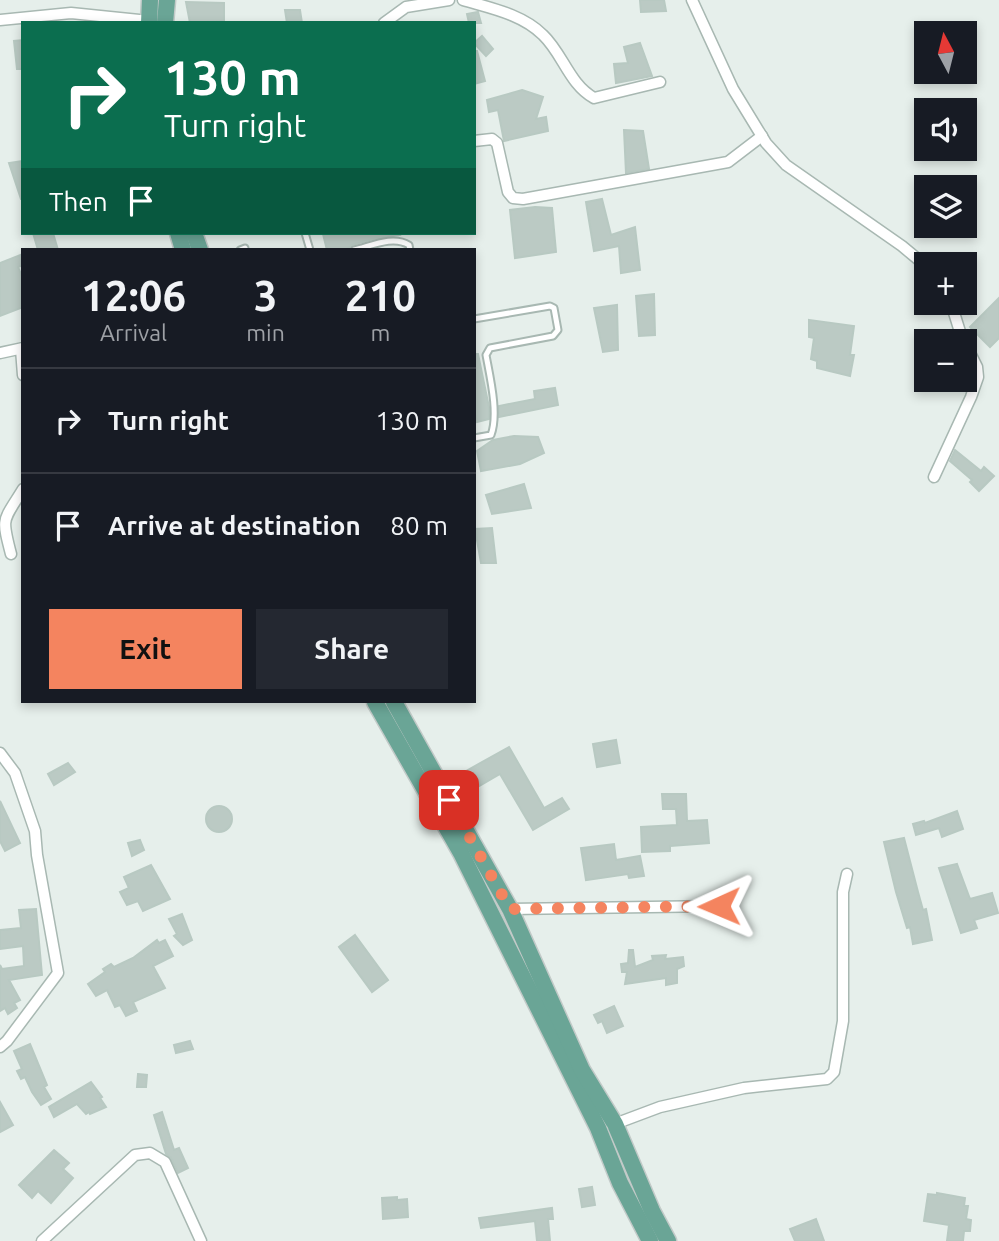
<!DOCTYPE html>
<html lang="en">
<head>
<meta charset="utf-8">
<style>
  body { margin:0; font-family:Ubuntu,sans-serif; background:#242831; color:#f1f3f6; height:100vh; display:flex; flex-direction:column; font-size:26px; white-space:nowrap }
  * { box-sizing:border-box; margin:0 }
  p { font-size:23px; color:#9ea1a6 }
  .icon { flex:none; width:38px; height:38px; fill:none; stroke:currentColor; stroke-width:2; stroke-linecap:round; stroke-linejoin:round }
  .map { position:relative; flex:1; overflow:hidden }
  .details { position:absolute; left:21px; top:248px; width:455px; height:455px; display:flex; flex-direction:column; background:#171b24; border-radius:0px; box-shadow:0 4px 10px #0003 }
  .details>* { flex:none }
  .guide { position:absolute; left:21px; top:21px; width:455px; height:214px; border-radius:0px; box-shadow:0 4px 10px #0003; background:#0b6e4f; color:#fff; overflow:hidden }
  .needle { width:46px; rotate:353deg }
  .fabs { position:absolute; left:914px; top:21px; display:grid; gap:14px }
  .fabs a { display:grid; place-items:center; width:63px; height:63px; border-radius:0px; background:#171b24; box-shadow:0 4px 10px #0003; font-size:35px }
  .pin { position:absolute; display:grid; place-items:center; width:60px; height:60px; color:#fff; margin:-30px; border-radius:14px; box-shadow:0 4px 10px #0006 }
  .me { position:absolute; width:77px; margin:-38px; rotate:269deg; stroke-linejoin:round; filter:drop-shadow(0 0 5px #0008) }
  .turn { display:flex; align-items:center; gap:24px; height:147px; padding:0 28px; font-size:32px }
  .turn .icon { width:91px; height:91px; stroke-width:2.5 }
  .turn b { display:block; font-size:49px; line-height:60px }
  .then { display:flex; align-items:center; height:66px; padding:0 28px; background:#0003; gap:14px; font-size:26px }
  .eta { display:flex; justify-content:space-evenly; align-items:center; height:119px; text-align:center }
  .eta b { font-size:42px; font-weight:600; line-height:49px }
  .button { display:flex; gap:14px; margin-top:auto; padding:14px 28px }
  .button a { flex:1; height:80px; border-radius:0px; background:#f4845f; color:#111; font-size:28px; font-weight:600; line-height:80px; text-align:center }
  .button a+a { background:#242831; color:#f1f3f6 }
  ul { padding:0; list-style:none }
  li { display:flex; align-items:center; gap:21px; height:105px; padding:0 28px; border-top:2px solid #363941 }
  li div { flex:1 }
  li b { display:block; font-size:26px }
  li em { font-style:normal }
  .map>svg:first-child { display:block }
  .building { fill:#bbcac4; stroke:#b8c9c2; stroke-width:2 }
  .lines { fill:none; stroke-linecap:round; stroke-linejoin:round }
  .service-casing { stroke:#a8b8b2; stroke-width:9 }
  .minor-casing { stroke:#a8b8b2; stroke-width:13 }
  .primary-casing { stroke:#c2cac8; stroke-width:19 }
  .service { stroke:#fff; stroke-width:5 }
  .minor { stroke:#fff; stroke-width:10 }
  .primary { stroke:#6aa596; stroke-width:16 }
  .route { stroke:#f4845f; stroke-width:12; stroke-dasharray:0 21.6 }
</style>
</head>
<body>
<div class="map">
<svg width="999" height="1241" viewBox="0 0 999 1241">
  <rect width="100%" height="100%" fill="#e6efeb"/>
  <g class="building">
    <path d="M640,0h24l2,11 -25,1z"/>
    <path d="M186,2l38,1v18l-34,2z"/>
    <path d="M285,10h15l2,13h-15z"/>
    <path d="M478,12l3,11h-12l-2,-9z"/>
    <path d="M482,36l11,13 -7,7 -12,-13z"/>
    <path d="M23,40v29h-6l-3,-28z"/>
    <path d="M640,43l12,33 -36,7 -2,-19 14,-1 -4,-16z"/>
    <path d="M474,51h3l8,30 -11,3z"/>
    <path d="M522,90l21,7 -7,22 10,-2 2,14 -44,10 -6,-31 -9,2 -2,-12z"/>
    <path d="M624,130l19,1 6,38 -23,4z"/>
    <path d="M23,161v38h-2l-12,-36z"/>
    <path d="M602,199l9,36 24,-8 5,43 -19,3 -2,-27 -25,5 -8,-49z"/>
    <path d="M535,207l17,1 4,44 -41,6 -5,-48z"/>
    <path d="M33,233h20l5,17h-20z"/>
    <path d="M328,233h71l1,2 -27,4 -21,6 -6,5h-19l-4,-16z"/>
    <path d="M23,254v11l-5,2 5,12v28l-23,9v-53z"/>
    <path d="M654,294l1,41 -16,1 -3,-40z"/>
    <path d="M999,298v40l-9,9 -20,-20z"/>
    <path d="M617,305l1,45 -15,2 -9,-44z"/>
    <path d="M809,320l45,6 -4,29h4l-4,21 -33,-8v-7l-6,-2 3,-21 -5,-1z"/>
    <path d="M474,354h4l11,53v12l-12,3 -3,-12z"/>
    <path d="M555,388l3,17 -59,12v-11l36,-7 -1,-8z"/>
    <path d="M514,436l24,1 6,16 -24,11 -39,7 -4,-20 16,-11z"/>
    <path d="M955,450l26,21 3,-4 10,9 -15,15 -9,-9 2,-2 -22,-19z"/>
    <path d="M524,484l7,24 -39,6 -6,-19z"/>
    <path d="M492,528l4,35h-15l-6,-34z"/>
    <path d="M616,740l4,23 -23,4 -4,-23z"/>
    <path d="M509,747l35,61 18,-10 7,11 -36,21 -33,-56 -24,14 -10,-17z"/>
    <path d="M68,763l7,9 -21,13 -6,-11z"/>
    <path d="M662,794h24l1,27 20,-1 2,23 -39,3v5l-28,1 -1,-25 36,-2 -1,-16h-13z"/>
    <path d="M0,801l20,42 -15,8 -5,-10z"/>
    <circle cx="219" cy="819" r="13"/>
    <path d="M957,811l6,18 -21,8 -3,-9 -23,7 -3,-11 11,-3 1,2z"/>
    <path d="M904,838l14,54 5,18 3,-1 6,31 -19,4 -3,-17 -3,1 -11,-36 -12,-50z"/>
    <path d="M140,840l4,10 -12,6 -4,-13z"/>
    <path d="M614,844l2,16 24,-4 4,20 -15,2 -1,-4 -42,6 -5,-32z"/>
    <path d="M957,864l13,35 22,-6 6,20 -24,7 3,8 -16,5 -22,-65z"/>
    <path d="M151,865l19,34 -27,12 -5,-10 -11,4 -7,-13 9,-4 -5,-11z"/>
    <path d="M36,909l6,66 -33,5 11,20 -6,3 3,5 -9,6 -3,-6 -5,3v-46l2,4 22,-3 -1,-20 -23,3v-19l21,-2 -2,-18z"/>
    <path d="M182,914l10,26 -9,5 -9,-9 3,-2 -8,-15z"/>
    <path d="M355,935l33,45 -16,12 -33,-45z"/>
    <path d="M157,940l2,3 6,-3 8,16 -20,10 12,22 -32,14 4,9 -11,5 -6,-11 -5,2 -8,-17 -11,6 -8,-12 17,-12 -2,-3 8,-5 3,3 19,-9z"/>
    <path d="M629,950h4l2,17 18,-7 -1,-4 14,-1 -1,4 18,-2 1,9 -7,3v14l-11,2v-7l-41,6 2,-12h-5l-1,-8 7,-1z"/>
    <path d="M614,1006l9,20 -16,7 -5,-12 -4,2 -4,-8z"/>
    <path d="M190,1041l3,8 -17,4 -2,-8z"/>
    <path d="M30,1044l17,41 -3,2 7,12 -10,6 -9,-13 -7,-15 -4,2 -4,-8 5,-2 -8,-18z"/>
    <path d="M138,1074l9,1 -1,12h-9z"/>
    <path d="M91,1082l11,15 -2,1 6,9 -16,7 -1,-2 -3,2 -9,-10 -23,13 -5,-10z"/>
    <path d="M0,1102l13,23 -13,7z"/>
    <path d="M162,1112l12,38 5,-2 9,20 -10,5 -7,-15 -5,-4 -12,-39z"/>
    <path d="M54,1150l15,13 -6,6 10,9 -22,25 -13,-12 -6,7 -13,-13z"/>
    <path d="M592,1187l3,18 -13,2 -3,-18z"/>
    <path d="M937,1193l28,5 -1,8h4l-2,13 5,1 -1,11h-6l-1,10h-16l2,-16 -25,-4 4,-27 9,1z"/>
    <path d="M397,1197v3l10,-1 1,18 -25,2 -1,-21z"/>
    <path d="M552,1208l1,11h-5l2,22h-13l-2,-20 -54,7 -2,-10z"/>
    <path d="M816,1219l8,22h-29l-5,-12z"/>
  </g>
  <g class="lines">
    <defs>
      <g id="service">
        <path d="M305,233l5,17"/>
        <path d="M240,250l5,-2"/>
        <path d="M354,250c17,-4 39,-15 55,-5l1,5"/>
        <path d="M474,319l76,-13 4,2 4,22 -5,6 -63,12 -4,7c4,22 13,59 5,80l-17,3"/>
      </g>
      <g id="minor">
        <path d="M463,0c27,8 59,14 80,35 20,19 26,49 51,63l66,-16"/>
        <path d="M692,0l41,89 33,54 20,22 116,81 24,20"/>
        <path d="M0,20l71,-7 78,8"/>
        <path d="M384,23l22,-16 43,-7"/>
        <path d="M474,141l18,-2 5,4 11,49 5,6 10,1 205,-37 34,-26"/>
        <path d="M21,349l2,26"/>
        <path d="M0,353l23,-5"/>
        <path d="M934,477l37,-80 7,-20 -1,-10 -16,-32 -10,-32"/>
        <path d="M11,554c-10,-38 -8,-32 12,-65"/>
        <path d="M0,753l15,20 20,58 2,24 21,118 -51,68 -7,6"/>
        <path d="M510,909l209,-3"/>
        <path d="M612,1125l48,-18 84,-19 83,-9 7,-7 9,-51v-129l4,-18"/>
        <path d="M42,1241l93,-86 15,-2 15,9 36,79"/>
      </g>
      <g id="primary">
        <path d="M149,23l1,-23"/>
        <path d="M165,23l2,-23"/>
        <path d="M178,233l5,17"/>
        <path d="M194,233l6,17"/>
        <path d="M375,702l86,151 137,275 22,55 30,58"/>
        <path d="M394,702l116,207 72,161 33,54 37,87 16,30"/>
      </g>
    </defs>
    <use href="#service" class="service-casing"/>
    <use href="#minor" class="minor-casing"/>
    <use href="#primary" class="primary-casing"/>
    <use href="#service" class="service"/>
    <use href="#minor" class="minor"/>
    <use href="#primary" class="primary"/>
  </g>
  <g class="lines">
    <path class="route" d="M449,800l61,109 209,-3"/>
  </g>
</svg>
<div class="fabs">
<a><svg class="needle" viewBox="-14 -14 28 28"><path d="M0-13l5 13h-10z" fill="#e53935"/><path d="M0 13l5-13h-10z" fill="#9ea1a6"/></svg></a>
<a><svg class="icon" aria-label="sound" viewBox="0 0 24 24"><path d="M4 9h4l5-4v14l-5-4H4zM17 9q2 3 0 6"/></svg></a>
<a><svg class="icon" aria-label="layers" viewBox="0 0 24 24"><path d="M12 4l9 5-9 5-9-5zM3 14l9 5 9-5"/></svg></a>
<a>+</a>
<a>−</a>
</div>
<div class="pin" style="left:449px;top:800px;background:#d93025"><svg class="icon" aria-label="arrive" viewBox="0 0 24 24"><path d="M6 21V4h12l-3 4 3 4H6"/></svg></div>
<svg class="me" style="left:719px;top:906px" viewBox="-20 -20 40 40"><path d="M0-17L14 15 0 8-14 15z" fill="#f4845f" stroke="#fff" stroke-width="4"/></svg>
<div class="guide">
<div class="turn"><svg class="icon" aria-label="right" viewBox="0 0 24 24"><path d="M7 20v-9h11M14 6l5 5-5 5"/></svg><div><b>130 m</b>Turn right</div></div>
<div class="then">Then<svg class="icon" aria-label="arrive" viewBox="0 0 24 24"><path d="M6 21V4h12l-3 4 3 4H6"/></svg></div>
</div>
<section class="details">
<div class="eta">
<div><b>12:06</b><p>Arrival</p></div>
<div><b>3</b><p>min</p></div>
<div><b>210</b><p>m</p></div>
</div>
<ul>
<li><svg class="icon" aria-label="right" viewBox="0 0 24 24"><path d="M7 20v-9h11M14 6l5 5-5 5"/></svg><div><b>Turn right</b></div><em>130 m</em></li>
<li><svg class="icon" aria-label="arrive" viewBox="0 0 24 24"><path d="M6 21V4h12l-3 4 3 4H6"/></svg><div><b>Arrive at destination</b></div><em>80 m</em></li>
</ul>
<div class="button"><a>Exit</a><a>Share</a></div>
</section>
</div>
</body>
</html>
